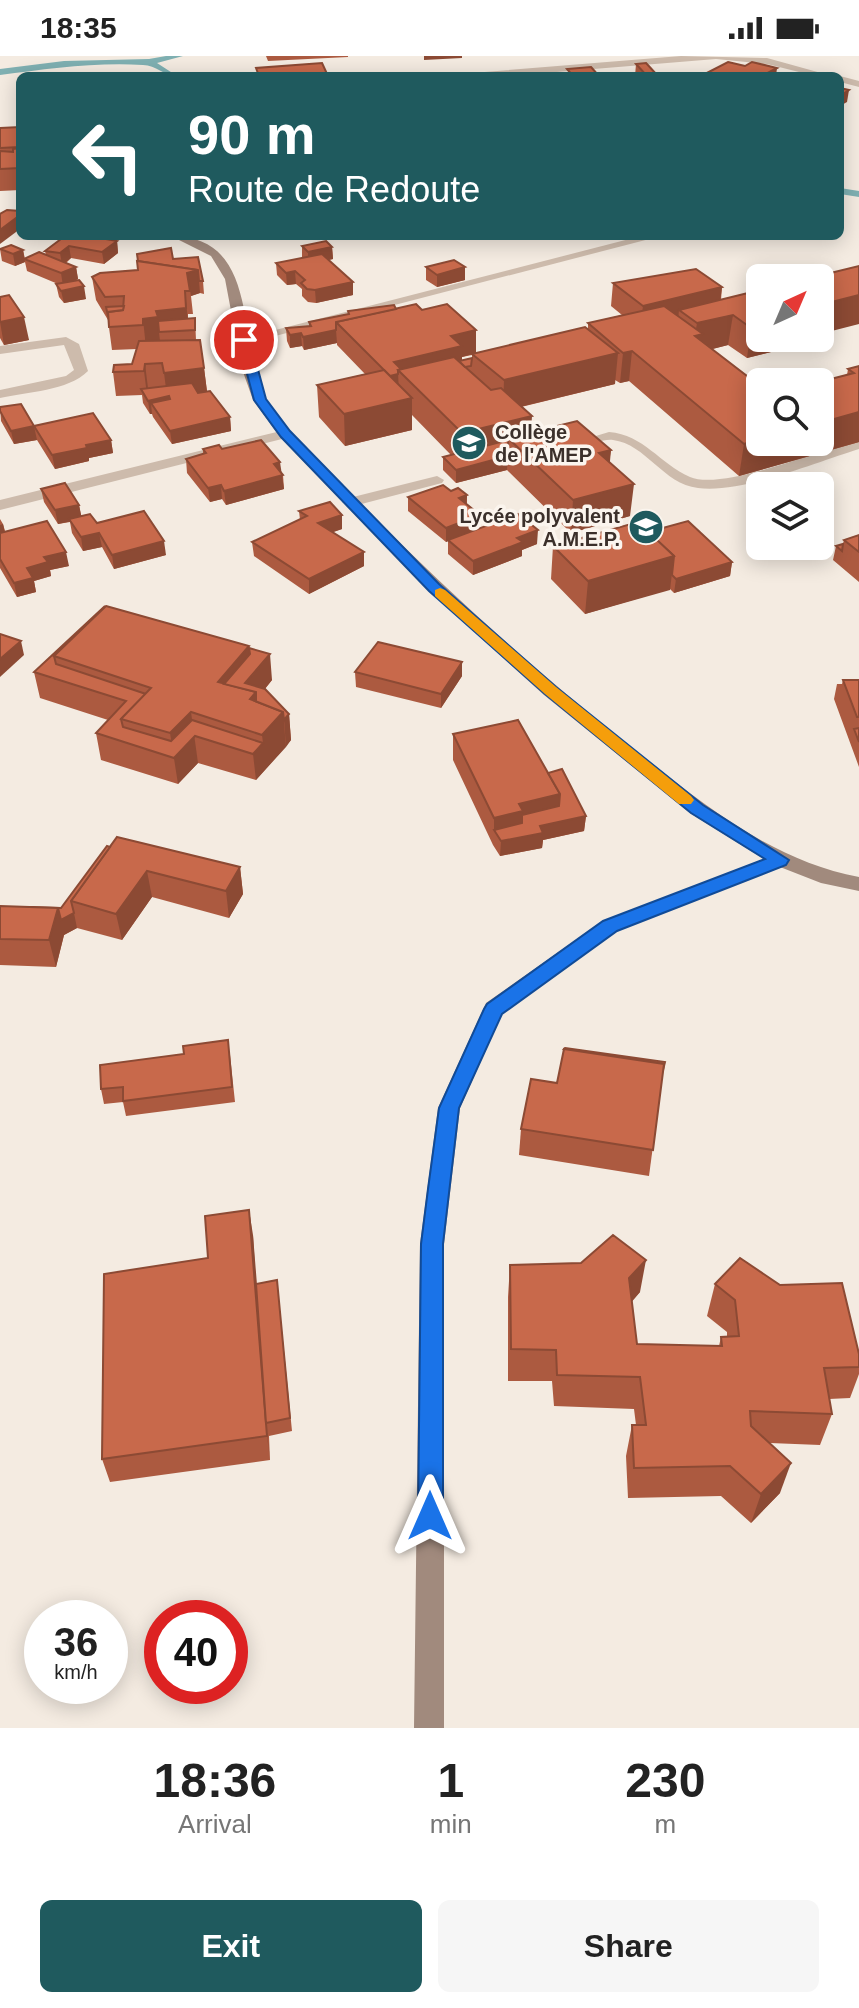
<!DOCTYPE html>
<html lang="en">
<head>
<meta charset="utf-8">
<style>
  body { margin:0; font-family:Helvetica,sans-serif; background:#f6f6f6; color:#222; height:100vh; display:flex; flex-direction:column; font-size:30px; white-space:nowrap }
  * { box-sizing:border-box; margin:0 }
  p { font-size:26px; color:#767676 }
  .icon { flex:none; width:44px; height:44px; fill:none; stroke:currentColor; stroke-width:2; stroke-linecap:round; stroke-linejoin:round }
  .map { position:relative; height:1672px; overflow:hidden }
  .side { display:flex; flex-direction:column; background:#fff; flex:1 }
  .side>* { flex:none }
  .guide { position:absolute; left:16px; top:16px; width:828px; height:168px; border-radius:12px; box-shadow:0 4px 20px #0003; background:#1f5a5e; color:#fff; overflow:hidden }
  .needle { width:52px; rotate:44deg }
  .tools { position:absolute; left:746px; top:208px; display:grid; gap:16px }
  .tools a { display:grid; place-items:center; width:88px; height:88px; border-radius:12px; background:#fff; box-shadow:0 4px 20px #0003; font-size:40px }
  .speed { position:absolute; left:24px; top:1544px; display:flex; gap:16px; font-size:40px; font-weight:700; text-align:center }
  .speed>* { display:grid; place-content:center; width:104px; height:104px; border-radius:50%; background:#fff; box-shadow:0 4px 20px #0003; line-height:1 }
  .speed small { font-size:20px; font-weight:400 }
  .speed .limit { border:12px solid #d22; background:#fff; color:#111 }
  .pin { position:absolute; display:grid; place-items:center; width:68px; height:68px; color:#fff; margin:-34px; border:4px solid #fff; border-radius:50%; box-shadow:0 2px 8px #0007 }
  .me { position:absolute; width:88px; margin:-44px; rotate:0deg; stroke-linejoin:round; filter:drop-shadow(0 0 6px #0008) }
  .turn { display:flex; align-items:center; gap:28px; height:168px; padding:0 40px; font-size:36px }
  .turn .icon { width:104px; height:104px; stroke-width:2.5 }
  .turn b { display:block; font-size:56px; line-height:68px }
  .eta { display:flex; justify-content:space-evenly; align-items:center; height:136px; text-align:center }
  .eta b { font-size:48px; font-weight:800; line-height:56px }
  .cta { display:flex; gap:16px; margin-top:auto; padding:16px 40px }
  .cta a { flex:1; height:92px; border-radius:12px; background:#1f5a5e; color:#fff; font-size:32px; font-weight:800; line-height:92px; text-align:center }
  .cta a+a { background:#f6f6f6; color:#222 }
  .status { display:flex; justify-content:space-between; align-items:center; height:56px; padding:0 40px; background:#fff; direction:ltr }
  .status svg { height:22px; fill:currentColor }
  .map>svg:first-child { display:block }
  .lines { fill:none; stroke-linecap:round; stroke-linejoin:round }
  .stream { fill:#7fb0b2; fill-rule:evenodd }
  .lane { fill:#cdbbac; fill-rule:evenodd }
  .street { fill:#cdbbac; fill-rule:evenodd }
  .secondary { fill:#a18a7d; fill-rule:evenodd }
  .wall { fill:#ac5a40; fill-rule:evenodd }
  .shaded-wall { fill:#8c4a34 }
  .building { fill:#c8694b; stroke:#8c4a34; stroke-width:2 }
  .route { fill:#1a73e8; stroke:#114b97; stroke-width:2 }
  .slow { fill:#f59e0b }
  .labels { text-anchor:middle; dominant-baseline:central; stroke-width:7; stroke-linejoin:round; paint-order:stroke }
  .far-poi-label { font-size:20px; font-weight:bold; fill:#3b302b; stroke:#fbf5ee; text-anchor:start }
</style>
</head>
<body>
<div class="status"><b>18:35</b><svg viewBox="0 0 49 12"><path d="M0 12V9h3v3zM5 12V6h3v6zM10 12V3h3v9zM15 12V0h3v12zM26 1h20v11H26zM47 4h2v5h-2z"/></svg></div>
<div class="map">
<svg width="859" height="1672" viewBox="0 0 859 1672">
  <rect width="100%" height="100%" fill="#f4ebe1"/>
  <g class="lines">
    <g class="stream">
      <path d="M166,0h17l-26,7 20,13c-13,0 -21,-11 -34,-11 -48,-3 -96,4 -143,10v-6l64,-8 85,-2z"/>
      <path d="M840,132l19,3v6l-19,-3z"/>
    </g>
    <g class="lane">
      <path d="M681,0l86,2 65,18h-17l-48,-12 -51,-5 -209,17h-40l5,-3z"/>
      <path d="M840,20l19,5v6l-19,-5z"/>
      <path d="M66,281l13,7 9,27c-20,20 -61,21 -88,27v-8l66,-14 8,-6 -10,-25 -64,9v-8z"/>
      <path d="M609,376c35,3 50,31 81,45 33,14 132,-28 169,-37v9c-42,13 -119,45 -161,39 -35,-4 -52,-44 -85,-48 -10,-1 -20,4 -30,6l-7,-4z"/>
      <path d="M437,420l7,4 -2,3 -92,24 -8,-5 3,-3z"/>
    </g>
    <g class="street">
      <path d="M641,180h20l-417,108 -7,-4z"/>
      <path d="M285,374l7,4 -2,3 -290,73v-10z"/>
    </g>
    <path class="secondary" d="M171,180c92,0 64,111 97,166 26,42 68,76 102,111 81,82 166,158 256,230 71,56 142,117 233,134v14l-38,-8 -41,-16 -163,64 -115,83 -42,94 -16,136v484h-30l6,-484 18,-136 48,-105 117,-82 161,-62 -74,-46 -146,-118 -116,-105 -148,-153 -27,-37 -11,-31 -17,-90 -14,-23z"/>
  </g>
  <g class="wall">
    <path d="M266,0h82v1l-80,4z"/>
    <path d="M636,8l22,12h-23z"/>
    <path d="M20,71v63l-20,1v-63z"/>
    <path d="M65,180l52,5 1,12 -14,11 -33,-6 -5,5 10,4 2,12 -4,2 12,18 -22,4 -5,-6 -3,-13h2l-31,-13 -2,-9 -10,4 -13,-5 -2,-12 23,1 2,9 21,-4 -1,-4z"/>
    <path d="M302,190l30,1 1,12 -4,1 24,35 -37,8 -8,-1 -6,-6v-7l-6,-5 -9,1 -10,-10 -1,-12 26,-5z"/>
    <path d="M173,203l30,22 1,13 -4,-1 -9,3 2,18h-5v4h7l1,22 8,28 3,23 23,26 1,14 -59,13 -19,-27 -1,-3h-2l-7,-11 -1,-8 -26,1 -3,-24 19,-8 5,-15 -25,1 -4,-30 -12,-20 -4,-23 46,-7z"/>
    <path d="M426,211h39v13l-28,7 -11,-7z"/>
    <path d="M613,227l109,4 -1,13 39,-10v48h43l-11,3 -1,6 -44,11 -19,-13 -16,4 48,93 87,-67 1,-6 11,-3v76l-120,34 -110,-95 -9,2 -5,-3v4l-94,23 10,25 80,18 -2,12 21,54 -59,17 -64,-63 -51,13 -13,-13v-13l8,-2 -39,-40v15l-67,16 -26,-29 -2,-32 48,-11 -28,-29v-2l-33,7 -2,-4 -12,2 -3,-7 -1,-13 23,-2v-4l39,-8v-3l48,-2 26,1 54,20v23l112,-24v-6l34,-8 -11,-9zM472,299v3l-10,2v-3z"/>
    <path d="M0,241l29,43 -25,5 -4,-7z"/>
    <path d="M0,351l34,19 77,14 2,13 -24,5v3l-34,8 -18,-29 -23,4 -13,-23z"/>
    <path d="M203,393h19l61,26 1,14 -58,16 -4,-6 -12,3 -23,-29 -1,-14 17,-5z"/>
    <path d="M41,433l38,16 2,11 85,39 -52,14 -12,-22 -19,4 -11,-18 -2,-11 -12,2 -14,-22z"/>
    <path d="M451,435l16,4v9l13,11v13l57,16 -15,6v6l-49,19 -25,-21v-13l-2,1 -38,-31v-14z"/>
    <path d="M299,455l43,18 -9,3 31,34 -55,28 -55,-38 -2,-14 48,-22z"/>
    <path d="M0,463l3,5 2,7 64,35 -19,4 1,6 -17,5 2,11 -19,5 -17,-29z"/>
    <path d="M648,476l84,30 -2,14 -56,17 -4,-4 -85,25 -34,-35 2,-33z"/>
    <path d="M859,479v47l-26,-22 3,-14 7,-2 1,-4z"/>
    <path d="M105,550l144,42 23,32 -7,9 24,25 2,26 -35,40 -58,-17 -20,21 -77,-24 -5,-27 12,-13 -68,-22 -6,-26z"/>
    <path d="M355,616l107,4 -21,32 -85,-21z"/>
    <path d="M843,624h16v87l-25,-68 3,-15h5z"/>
    <path d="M453,678l95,39 38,43 -2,15 -41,9 -1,8 -42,8 -7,-11 -40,-85z"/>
    <path d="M107,790l133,21 3,27 -14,24 -77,-21 -30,43 -45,-12 -13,7 -8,32 -56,-2v-59l61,2z"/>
    <path d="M184,998l46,1 5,47 -109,14 -3,-14 -19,2 -3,-15z"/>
    <path d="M662,1022l-13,98 -130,-21 2,-26 36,-46z"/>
    <path d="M253,1179l3,49 21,-4 15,151 -23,5 1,24 -160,22 -8,-23 106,-201z"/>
    <path d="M581,1207l59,29 -8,9 5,43 82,2 2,-9h6v-5l-20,-16 8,-32 144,70v20l-9,24 -21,1 3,15 -12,31 -50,-2 10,50 -29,30 -30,-27 -93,2 -2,-42 6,-31h4l-2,-16 -80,-3 -2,-25h-44v-84l2,-32z"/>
  </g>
  <g class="shaded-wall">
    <path d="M424,0h38v2l-38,2z"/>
    <path d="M777,12l-1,8h-14z"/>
    <path d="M849,34l-2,12 -7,4v-10z"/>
    <path d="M20,159v14l-20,15v-14z"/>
    <path d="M117,185l1,12 -14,11 -2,-12z"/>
    <path d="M69,190l2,12 -9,7 -2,-12z"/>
    <path d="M332,191l1,12 -25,5v-12z"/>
    <path d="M23,194l2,12 -10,4 -2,-12z"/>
    <path d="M76,211l2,12 -15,7 -2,-13z"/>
    <path d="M465,211v13l-28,7v-12z"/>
    <path d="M198,214l2,23 -9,3 -4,-23z"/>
    <path d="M295,215l1,13 -9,1 -1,-12z"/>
    <path d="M353,226v13l-37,8 -1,-13z"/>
    <path d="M84,230l2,13 -22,4 -3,-12z"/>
    <path d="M722,231l-3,23h-40l-1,10 -38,9 3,-23z"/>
    <path d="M185,235l4,40 -30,1 1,9 -14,7 -3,-29z"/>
    <path d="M859,239v29l-39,10v-29z"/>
    <path d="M733,259l-5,30 -27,7 -7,-11 3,-18z"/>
    <path d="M24,261l5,23 -25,5 -4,-23z"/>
    <path d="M760,269v13h43l-11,3 -1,6 -44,11 4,-30z"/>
    <path d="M336,274l1,13 -33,7 -1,-13z"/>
    <path d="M476,274v23l-14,4v9l-64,4 1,28 -10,-22 5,-14 57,-26z"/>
    <path d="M301,277l1,13 -12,2v-13z"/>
    <path d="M632,295l-3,30 -9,2 3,-30z"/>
    <path d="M618,297l-3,31 -112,27 1,-31z"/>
    <path d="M145,308l3,24 -1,7 -3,-24z"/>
    <path d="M204,312l3,24 -38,5 2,12 -20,-6 1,11h-2l-2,-13 19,-5 -3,-23z"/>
    <path d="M412,342v32l-67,16 -1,-32z"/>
    <path d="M859,356v30l-120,34 5,-32 16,-5v3h60v-19z"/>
    <path d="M532,360l-2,32 -22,-10v16l-46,11v-32z"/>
    <path d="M230,361l1,14 -59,13 -2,-13z"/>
    <path d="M34,370l3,14 -23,4 -3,-13z"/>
    <path d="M111,384l2,13 -24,5v3l-34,8 -3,-14 34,-10z"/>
    <path d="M611,394l-3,33 -9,-30z"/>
    <path d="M508,400l-1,14 -51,13v-13z"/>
    <path d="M280,406l4,27 -58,16 -2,-14 50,-27z"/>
    <path d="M634,428l-4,32 -59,17 2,-33z"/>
    <path d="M221,429l1,14 -12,3 -2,-14z"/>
    <path d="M467,439l-1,14 -7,-11z"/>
    <path d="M79,449l3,14 -24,5 -3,-14z"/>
    <path d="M342,459v14l-23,8 -1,-14z"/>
    <path d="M480,459v14l-34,13v-14z"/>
    <path d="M3,468l3,14 -6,2v-15z"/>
    <path d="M538,474l-1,14 -15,6v6l-49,19v-14l44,-23z"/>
    <path d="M99,477l3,14 -19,4 -2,-14z"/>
    <path d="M164,485l2,14 -52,14 -2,-14z"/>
    <path d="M66,496l3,14 -19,4 1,6 -17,5 2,11 -19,5 -3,-14 13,-15 17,-11z"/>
    <path d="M364,496v14l-55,28v-15z"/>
    <path d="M674,500l-4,34 -85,24 3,-33z"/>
    <path d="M732,506l-2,14 -56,17 2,-14z"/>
    <path d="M21,585l3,14 -24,22v-18z"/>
    <path d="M249,590l3,30 18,-22 2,26 -22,27 3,26 -3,-34 -32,-17z"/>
    <path d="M462,606v14l-21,32v-14z"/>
    <path d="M191,656l7,51 -20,21 -8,-51z"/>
    <path d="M283,656l3,35 -30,33 -3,-26 10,-11 -1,-8z"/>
    <path d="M289,658l2,26 -5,7 -2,-27z"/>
    <path d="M560,738l-2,27 -18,5 46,-10 -2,15 -41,9 -1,8 -42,8 1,-15 -7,-11v-12l25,-14z"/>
    <path d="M240,811l3,27 -14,24 -3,-27z"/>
    <path d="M147,815l5,26 -30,43 -6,-26z"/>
    <path d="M58,852l16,5 3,15 -13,7 -8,32 -7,-27z"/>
    <path d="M249,1154l4,25 15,187 -2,1 4,37 -3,-24z"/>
    <path d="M646,1204l-6,32 -16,19 5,-33z"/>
    <path d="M791,1407l-11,30 -29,30 10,-29z"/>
  </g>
  <g class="building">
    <path d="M728,6l17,4 7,-4 25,6 -15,8h-61z"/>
    <path d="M322,7l6,13h-69l-3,-8z"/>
    <path d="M646,7l12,13h-11l-11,-12z"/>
    <path d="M591,11l8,9h-26l-6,-7z"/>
    <path d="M840,32l9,2 -9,6z"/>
    <path d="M20,71v20l-20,1v-20z"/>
    <path d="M20,92v20l-20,1v-18l13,1v-3z"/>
    <path d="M7,154l13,1v4l-20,15v-16z"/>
    <path d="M65,180h24l28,5 -15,11 -33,-6 -9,7 -15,-2z"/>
    <path d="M326,185l6,6 -24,5 -6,-6z"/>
    <path d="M11,189l12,5 -10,4 -13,-5z"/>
    <path d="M171,192l2,11 25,-2 5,24h-4l-1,-11 -60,-9 -1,-7z"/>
    <path d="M39,196l37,15 -15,6 -37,-14z"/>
    <path d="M322,198l31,28 -38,8 -8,-1 -6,-6 4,-3 -10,-9 -9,2 -10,-10z"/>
    <path d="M454,204l11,7 -28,8 -11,-8z"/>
    <path d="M137,205l61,9 -11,3 3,18h-5l1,17 -30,3 2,6 -15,2v6l-34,2 -1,-15 15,-2 1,-14 -19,1 -13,-20 8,-4 38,-3z"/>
    <path d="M859,210v29l-39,10v-27h-10z"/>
    <path d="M696,213l26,18 -79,19 -30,-23z"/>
    <path d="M79,224l5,6 -23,5 -5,-7z"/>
    <path d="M760,234v35l-9,3 -18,-13 -36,8 -18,-13z"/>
    <path d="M9,239l15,22 -24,5v-25z"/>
    <path d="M416,248l6,6 25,-6 29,26 -25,6 11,10 -68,16 7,7 -3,1v4l-8,2 -54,-54z"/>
    <path d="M394,249l2,4 -60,13v8l-33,7 -2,-4 -11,2 -4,-7 25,-2 -2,-4 40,-8 -1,-3z"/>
    <path d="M124,250l-1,4 -15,2v4l-2,-9z"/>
    <path d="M664,250l39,28 -8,2 65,50v53l-16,5 -112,-93 -9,2 -35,-30z"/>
    <path d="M195,262v12l-36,2 -1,-11z"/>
    <path d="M585,271l33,26 -114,27 -32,-26z"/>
    <path d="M200,284l4,28 -40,5 -2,-10 -17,1 -1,7 -31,1 1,-7 18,-1 7,-23z"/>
    <path d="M454,301l37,33 10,-2 31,28 -70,17 -64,-63z"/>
    <path d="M472,302l-1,8 -6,1 -6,-6z"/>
    <path d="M859,310v46l-39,11 -1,-41 35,-9 -6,-4z"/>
    <path d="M384,314l28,28 -68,16 -27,-29z"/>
    <path d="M192,327l6,10 12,-2 20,26 -60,14 -19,-28 19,-4 -1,-3 -21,5 -7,-12z"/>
    <path d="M21,348l13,22 -23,5 -11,-20v-4z"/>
    <path d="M93,357l18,27 -25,5 1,3 -35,7 -18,-29z"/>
    <path d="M577,365l34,29 -12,3 35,31 -61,16 -65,-62z"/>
    <path d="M261,384l19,22 -6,2 9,11 -59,16 -3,-6 -13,3 -22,-29 20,-6 -3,-4 16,-4 3,4z"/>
    <path d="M508,384v16l-52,14 -13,-13z"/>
    <path d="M65,427l14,22 -24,5 -14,-21z"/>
    <path d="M443,429l8,6 7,-3 9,7 -8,3 21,17 -34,13 -38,-31z"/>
    <path d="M330,446l12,13 -24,8 46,29 -55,27 -57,-37 55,-26 -8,-5z"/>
    <path d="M144,455l20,30 -52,14 -13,-22 -18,4 -12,-18 21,-5 7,9z"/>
    <path d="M518,458l20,16 -21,8 6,4 -50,19 -25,-21z"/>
    <path d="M47,465l19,31 -22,5 4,5 -21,6 6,10 -19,5 -14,-24v-26z"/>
    <path d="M688,465l44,41 -56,17 -4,-4 2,-19 -26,-24z"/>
    <path d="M638,466l36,34 -86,25 -35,-35z"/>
    <path d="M859,479v17l-15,-12z"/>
    <path d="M843,488l-1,7 -6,-5z"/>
    <path d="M105,550l-51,50 2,8 90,30 -25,25 2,8 48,14 21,-21 71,23 -10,11 -58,-18 -21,22 -78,-25 30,-32 -92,-29z"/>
    <path d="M106,550l143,40 -31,36 38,10 -6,7 33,13 -21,23 -71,-23 -21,21 -49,-14 30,-31 -97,-32z"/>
    <path d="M0,578l21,7 -21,18z"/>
    <path d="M378,586l84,20 -21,32 -86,-22z"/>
    <path d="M249,592l21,6 -25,29 20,6 24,25 -5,6 -1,-8 -28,-11 1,-1v-8l-32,-8 26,-30z"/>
    <path d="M843,624h16v37h-2z"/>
    <path d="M518,664l42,74 -41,10 4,7 -29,7 -41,-84z"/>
    <path d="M859,672v14l-5,-13z"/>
    <path d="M562,713l24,47 -46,10 3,7 -42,8 -7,-11 28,-7v-8l37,-9 1,-12 -12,-21z"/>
    <path d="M117,781l123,30 -14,24 -79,-20 -31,43 -45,-13z"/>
    <path d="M107,790l3,1 -39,54 3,12 -13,7 -3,-12 -29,-1 32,1z"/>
    <path d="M0,850l58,2 -9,32 -49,-1z"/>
    <path d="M228,984l4,47 -109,14v-14l-22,2 -1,-24 84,-11 -1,-8z"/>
    <path d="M565,992l100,14 -2,8 1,-6 -100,-15z"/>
    <path d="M564,993l100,15 -11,86 -132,-21 10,-50 26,4z"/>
    <path d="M249,1154l18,226 -165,23 2,-185 104,-16 -3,-42z"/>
    <path d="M613,1179l33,25 -17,18 8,66 85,2 -1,-9 18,-1 -4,-36 -20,-16 25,-26 40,27 62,-2 17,71v13l-35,1 8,46 -82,-3 1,15 40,37 -30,31 -31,-28 -96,2 -2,-43h14l-6,-48 -83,-2 -1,-25 -45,-1 -1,-84 71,-2z"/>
    <path d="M277,1224l13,138 -24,5 -10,-139z"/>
  </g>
  <path class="route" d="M244,280l6,4 16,59 24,32 149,153 117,103 147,118 86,55 -3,5 -169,66 -115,83 -43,94 -16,136v272l-4,9 -9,3 -9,-3 -3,-9 3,-272 7,-55 11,-81 45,-99 3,-5 116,-83 162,-62 -74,-46 -146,-119 -116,-103 -148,-154 -27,-37 -16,-60z"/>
  <path class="slow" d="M440,532l5,2 111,97 135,109 3,4 -3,4h-12l-134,-110 -110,-98v-6z"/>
  <defs>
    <symbol id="school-disc" viewBox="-11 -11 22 22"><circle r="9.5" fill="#1f5a5e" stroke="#fbf5ee"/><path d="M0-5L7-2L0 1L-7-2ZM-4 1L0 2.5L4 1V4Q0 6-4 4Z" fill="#fff"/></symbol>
  </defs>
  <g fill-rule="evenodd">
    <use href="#school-disc" x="449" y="367" width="40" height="40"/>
    <use href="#school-disc" x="626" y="451" width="40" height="40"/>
  </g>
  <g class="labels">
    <g class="far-poi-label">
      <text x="495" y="376">Collège<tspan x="495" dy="23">de l'AMEP</tspan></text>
      <text x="620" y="460" text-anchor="end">Lycée polyvalent<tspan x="620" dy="23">A.M.E.P.</tspan></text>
    </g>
  </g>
</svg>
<div class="tools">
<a><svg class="needle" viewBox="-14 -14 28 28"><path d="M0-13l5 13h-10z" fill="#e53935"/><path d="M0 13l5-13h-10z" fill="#767676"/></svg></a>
<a><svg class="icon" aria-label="search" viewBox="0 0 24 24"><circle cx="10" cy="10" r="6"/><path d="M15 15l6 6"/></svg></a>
<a><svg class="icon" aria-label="layers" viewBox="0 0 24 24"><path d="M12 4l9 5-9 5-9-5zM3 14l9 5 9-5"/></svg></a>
</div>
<div class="speed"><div>36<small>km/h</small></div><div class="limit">40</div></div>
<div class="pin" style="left:244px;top:284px;background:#d93025"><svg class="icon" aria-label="arrive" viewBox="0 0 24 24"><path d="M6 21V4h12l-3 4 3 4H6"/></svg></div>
<svg class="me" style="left:430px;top:1460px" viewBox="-20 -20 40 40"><path d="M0-17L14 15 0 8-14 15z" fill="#1a73e8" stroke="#fff" stroke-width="4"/></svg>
<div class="guide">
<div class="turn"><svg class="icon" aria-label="left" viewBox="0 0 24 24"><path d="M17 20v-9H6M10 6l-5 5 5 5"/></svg><div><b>90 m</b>Route de Redoute</div></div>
</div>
</div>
<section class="side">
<div class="eta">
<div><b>18:36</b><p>Arrival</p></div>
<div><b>1</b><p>min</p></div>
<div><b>230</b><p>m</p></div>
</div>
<div class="cta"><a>Exit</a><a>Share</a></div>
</section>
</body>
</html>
